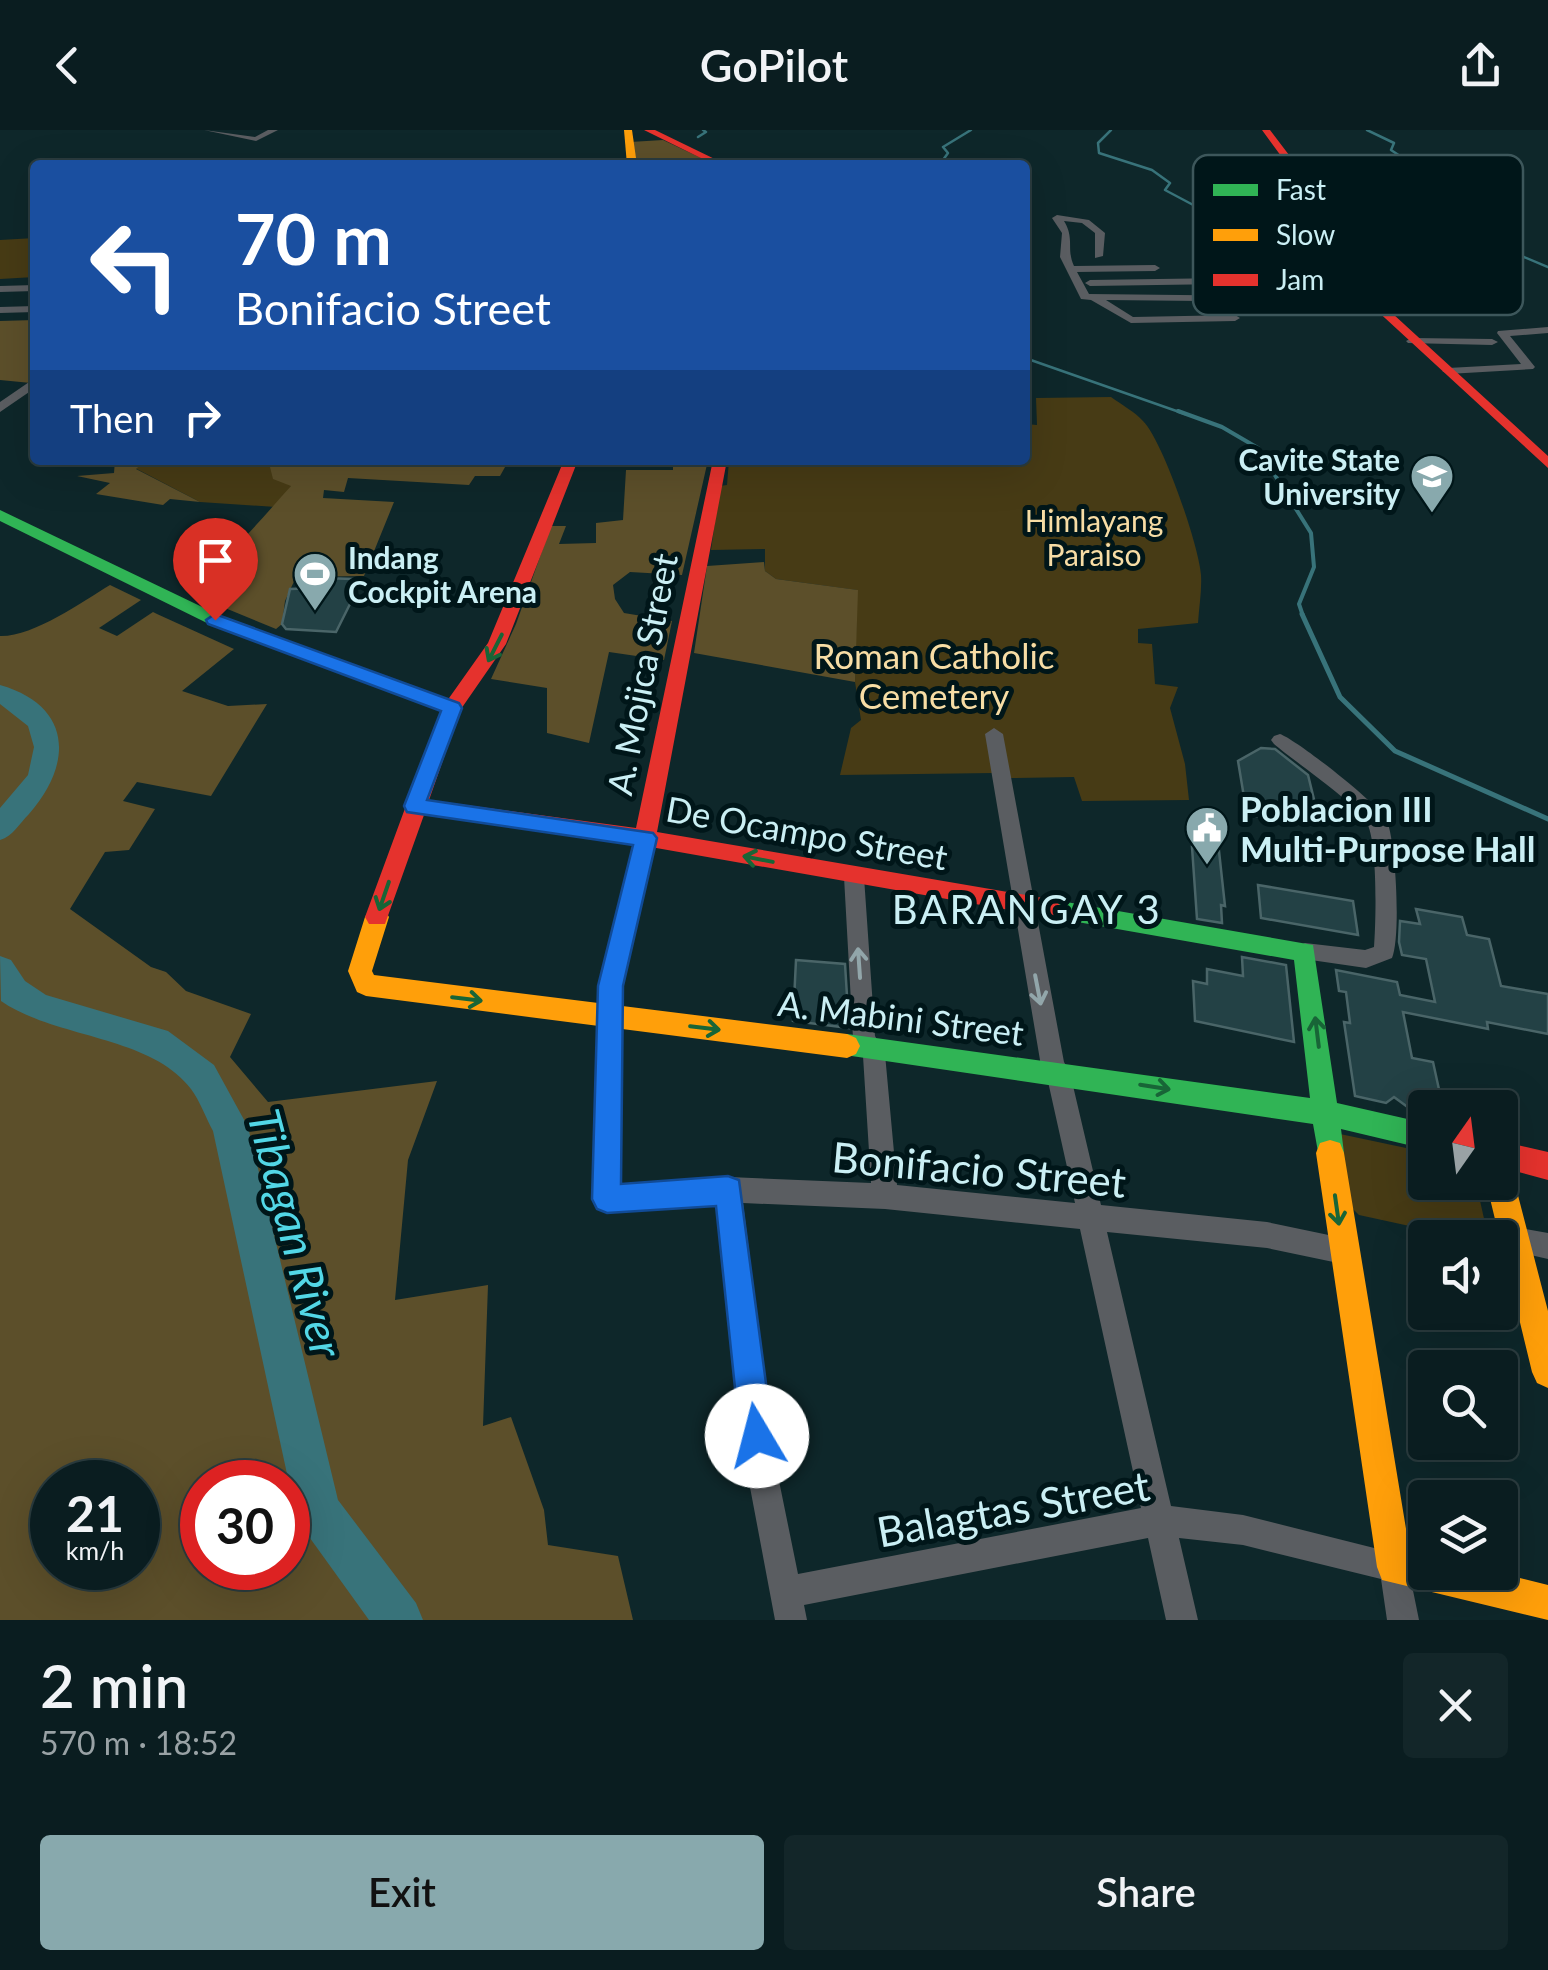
<!DOCTYPE html>
<html lang="en">
<head>
<meta charset="utf-8">
<style>
  body { margin:0; font-family:Lato,sans-serif; background:#132629; color:#f1f3f6; height:100vh; display:flex; flex-direction:column; font-size:38px; white-space:nowrap }
  * { box-sizing:border-box; margin:0 }
  p { font-size:32px; color:#99a2a5 }
  .icon { flex:none; width:55px; height:55px; fill:none; stroke:currentColor; stroke-width:2; stroke-linecap:round; stroke-linejoin:round }
  .map { position:relative; height:1490px; overflow:hidden }
  .drawer { display:flex; flex-direction:column; background:#0a1d20; flex:1 }
  .drawer>* { flex:none }
  .top-card { position:absolute; left:30px; top:30px; width:1000px; height:305px; border-radius:10px; box-shadow:0 10px 40px #0002,0 0 0 2px #2a3b3e; background:#1a4fa0; color:#fff; overflow:hidden }
  .needle { width:65px; rotate:14deg }
  .controls { position:absolute; left:1408px; top:960px; display:grid; gap:20px }
  .controls a { display:grid; place-items:center; width:110px; height:110px; border-radius:10px; background:#0a1d20; box-shadow:0 10px 40px #0002,0 0 0 2px #2a3b3e; font-size:50px }
  .speed { position:absolute; left:30px; top:1330px; display:flex; gap:20px; font-size:50px; font-weight:700; text-align:center }
  .speed>* { display:grid; place-content:center; width:130px; height:130px; border-radius:50%; background:#0a1d20; box-shadow:0 10px 40px #0002,0 0 0 2px #2a3b3e; line-height:1 }
  .speed small { font-size:25px; font-weight:400 }
  .speed .limit { border:15px solid #d22; background:#fff; color:#111 }
  .pin { position:absolute; display:grid; place-items:center; width:85px; height:85px; color:#fff; margin:-102px -42px; border-radius:50% 50% 50% 0; rotate:-45deg; box-shadow:0 0 10px #0007 }
  .pin .icon { rotate:45deg }
  .me { position:absolute; width:110px; margin:-55px; rotate:352deg; stroke-linejoin:round; filter:drop-shadow(0 0 8px #0008) }
  .turn { display:flex; align-items:center; gap:35px; height:210px; padding:0 40px; font-size:45px }
  .turn .icon { width:130px; height:130px; stroke-width:2.5 }
  .turn b { display:block; font-size:70px; line-height:85px }
  .then { display:flex; align-items:center; height:95px; padding:0 40px; background:#0003; gap:20px; font-size:38px }
  .round { display:grid; place-items:center; flex:none; width:105px; height:105px; border-radius:10px; background:#132629 }
  .headline { display:flex; align-items:center; justify-content:space-between; height:170px; padding:0 40px }
  h1 { font-size:60px; font-weight:600; line-height:75px }
  .action { display:flex; gap:20px; margin-top:auto; padding:20px 40px }
  .action a { flex:1; height:115px; border-radius:10px; background:#88a9ad; color:#111; font-size:40px; font-weight:600; line-height:115px; text-align:center }
  .action a+a { background:#132629; color:#f1f3f6 }
  header { display:flex; justify-content:space-between; align-items:center; height:130px; padding:0 40px; background:#0a1d20; font-size:45px; font-weight:600 }
  .map>svg:first-child { display:block }
  .green { fill:#473b15 }
  .forest { fill:#5c4f2a; fill-rule:evenodd }
  .lines { fill:none; stroke-linecap:round; stroke-linejoin:round }
  .stream-far2 { stroke:#38737a; stroke-width:2.5 }
  .stream-far1 { stroke:#38737a; stroke-width:4 }
  .stream { stroke:#38737a; stroke-width:5 }
  .river { fill:#38737a; fill-rule:evenodd }
  .building { fill:#234145; stroke:#4a6568; stroke-width:2.5 }
  .street { fill:#5a5d61; fill-rule:evenodd }
  .fast { fill:#30b455; fill-rule:evenodd }
  .slow { fill:#ff9f0a; fill-rule:evenodd }
  .jam { fill:#e5322d; fill-rule:evenodd }
  .oneway { stroke:#186537 }
  .oneway2 { stroke:#92a6aa }
  .route { fill:#1a73e8; stroke:#114b97; stroke-width:2.5 }
  .labels { text-anchor:middle; dominant-baseline:central; stroke-width:10; stroke-linejoin:round; paint-order:stroke }
  .far-poi-label { font-size:30px; font-weight:bold; fill:#caeff4; stroke:#001619; text-anchor:end }
  .far-park-label { font-size:30px; fill:#f7dda5; stroke:#001619 }
  .park-label { font-size:35px; fill:#f7dda5; stroke:#001619 }
  .street-label { font-size:35px; fill:#caeff4; stroke:#001619 }
  .poi-label { font-size:35px; font-weight:bold; fill:#caeff4; stroke:#001619; text-anchor:start }
  .quarter-label { font-size:40px; letter-spacing:2.5px; fill:#caeff4; stroke:#001619 }
  .near-street-label { font-size:42px; fill:#caeff4; stroke:#001619 }
  .near-water-label { font-size:45px; font-style:italic; fill:#52d7e6; stroke:#001619 }
  .key { fill:#001619; stroke:#3d575b; stroke-width:2.5 }
  .key-label { font-size:28px; fill:#caeff4 }
</style>
</head>
<body>
<header><svg class="icon" aria-label="back" viewBox="0 0 24 24"><path d="M15 5l-7 7 7 7"/></svg>GoPilot<svg class="icon" aria-label="share" viewBox="0 0 24 24"><path d="M12 15V3M7 8l5-5 5 5M5 13v7h14v-7"/></svg></header>
<div class="map">
<svg width="1548" height="1490" viewBox="0 0 1548 1490">
  <rect width="100%" height="100%" fill="#0e272a"/>
  <g class="green">
    <path d="M35,108v39l-35,2v-39z"/>
    <path d="M1111,267c11,8 24,15 32,24 20,20 56,125 58,154 1,15 -2,32 -3,48l-60,6v14l14,1 3,40 23,3 -8,21 15,56 4,36 -107,1 -8,-24 -64,1 -16,-5 -154,2 11,-47 10,-8 -6,-38 2,-92 -81,-11 -11,-8v-22l-54,1 9,-64 7,-1 2,-25h296v-36l12,1 -1,-27z"/>
    <path d="M145,330h142l-12,3 17,22 -16,22 -76,-5 -65,-34z"/>
    <path d="M1340,1004l85,18v30l51,1 9,40 -15,-3 4,17h-14l-101,-22 -10,-10z"/>
  </g>
  <g class="forest">
    <path d="M663,10l53,25h-79l-7,-23z"/>
    <path d="M35,190v58l-4,5 -31,-3v-59z"/>
    <path d="M115,330h30l-9,9 64,33 -30,-3 -7,6 -67,-11 14,-11 -33,-7 37,-3z"/>
    <path d="M287,330h222l-9,16h-25l-6,9 -121,-7 -4,14 -20,-2 -1,8 71,4 -30,74 -68,1 -11,24 -3,23 -6,5 -68,-28 15,-15 -21,-13c37,-25 60,-55 89,-87l-18,-7 -3,-12z"/>
    <path d="M673,330h35l-26,115 -52,-3 -17,13 2,14 9,14 48,8 -8,39 -55,-8 -20,91 -42,-10v-45l-56,-9 25,-55 35,-98h15l-7,18 37,-1v-20l27,-3 3,-50h47z"/>
    <path d="M764,432l1,9 11,8 82,11 -3,92 -161,-29 13,-87z"/>
    <path d="M110,455l31,15 -42,28 18,8 36,-24 4,2 77,35 -52,42 46,15 39,-2 -56,92 -74,-14 -14,19 32,8 -26,41 -24,2 -35,57 81,58 15,5 20,19 65,23 -21,43 38,45 169,-21 -29,79 -13,140 93,-15 -5,141 28,-9 33,93 4,35 70,11 15,64h-633v-984c33,1 82,-34 110,-51zM52,1352h86v86h-86zM202,1352h86v86h-86z"/>
  </g>
  <g class="lines">
    <g class="stream-far2">
      <path d="M1111,0l-13,13 1,10 53,17 18,13 -5,7 32,17 1,26 41,23 44,37"/>
      <path d="M1367,0l27,13 -3,7 12,8 61,17 -2,8 -15,5 1,15 -7,5 35,29 72,30"/>
      <path d="M698,7l8,-5 -3,-2"/>
      <path d="M930,35l13,-5 5,-7 -5,-6 28,-17"/>
      <path d="M1025,228l160,56"/>
    </g>
    <path class="stream-far1" d="M1178,281l44,16 36,21 53,85 3,34 -15,37 4,12"/>
    <path class="stream" d="M1302,484l38,83 55,54 153,68"/>
    <g class="river">
      <path d="M0,555c73,21 73,79 29,129 -10,10 -16,22 -29,26v-32l28,-33 6,-28 -6,-21 -28,-22z"/>
      <path d="M0,826l11,4 14,21 21,14 122,36 46,34 34,62 90,373 78,103 7,17h-54l-67,-93 -7,-16 -82,-380c-7,-13 -13,-30 -22,-42 -41,-54 -135,-50 -190,-88z"/>
    </g>
  </g>
  <g class="building">
    <path d="M322,448l31,1 -3,7h9l-23,46 -50,-3 -4,-5 8,-35 27,-1z"/>
    <path d="M1261,618l14,1 33,26 12,49 -73,-9 -9,-54z"/>
    <path d="M1192,717l27,4 6,55 -4,-1 1,18 -25,-4z"/>
    <path d="M1258,755l95,16 5,34 -97,-17z"/>
    <path d="M1416,779l46,8 5,18 22,4 12,47 47,8v40l-61,-12 1,7 -85,-17 9,46 21,4 7,32 35,7 -1,7h-49v3l-16,-3 -15,-11 -8,6 -31,-7 -11,-74 6,1 -4,-31 -7,-1 -3,-21 61,12 3,13 35,7 -9,-43 -24,-4 -3,-13 1,-21 20,3z"/>
    <path d="M1242,827l44,8 8,77 -99,-21 -2,-40 14,3v-15l36,7z"/>
    <path d="M796,830l49,4 4,64 -56,-7z"/>
  </g>
  <g class="lines">
    <g class="street">
      <path d="M204,0l51,7 13,-7h10l-22,11z"/>
      <path d="M1301,42l75,3 4,3 -4,3 -78,-5z"/>
      <path d="M1057,85l32,5 16,13 -2,23 -8,2v-25l-13,-10 -18,-2c11,18 2,28 10,45l81,-1 5,3 -5,3 -78,1 12,22 195,2 93,6 5,3 -5,3 -93,-6 -178,-2 27,17 102,-2 5,3 -5,3 -104,2 -40,-23 -10,-1 -21,-42 2,-24 -10,-15z"/>
      <path d="M1334,95l44,5 5,3 -5,3 -47,-6z"/>
      <path d="M1341,112l127,12 5,3 -5,3 -130,-13z"/>
      <path d="M1272,126l76,3 5,3 -5,3 -79,-4z"/>
      <path d="M1226,148l39,13 -5,3 -35,-10 -135,2 -5,-3 5,-3z"/>
      <path d="M35,155v6l-35,1v-6z"/>
      <path d="M35,176v6l-35,1v-6z"/>
      <path d="M1548,197v6l-38,3 25,31 -2,2 -85,5 -6,-3 6,-3 73,-4 -24,-31 1,-2z"/>
      <path d="M1412,208l80,1 6,3 -6,3 -84,-2 -2,-2z"/>
      <path d="M35,248v10l-35,24v-10z"/>
      <path d="M994,598l9,6 61,328 6,11 31,132 166,17 76,16 9,4 4,9 -4,9 -9,4 -76,-16 -160,-16 64,274 72,9 163,41 13,64h-32l-6,-41 -138,-34 -64,-7 19,82h-32l-18,-82 -344,67 3,15h-32l-29,-154 -28,-263 -111,9 -9,-4 -4,-9 4,-206 37,-155 10,-7 10,7 -35,155v192l109,-8 142,6 -8,-127 -10,-18 -9,-161 3,-6h14l3,6 11,159 10,18 12,131 178,18 -28,-126 -6,-11 -56,-332zM743,1073l142,6 195,20 61,279 -343,66 -22,-108z"/>
      <path d="M1280,604c17,6 100,71 107,87 9,22 14,116 5,137l-26,10 -69,-10 -3,-6 3,-6 8,-3 60,7 9,-3c2,-25 4,-107 -8,-126 -12,-19 -72,-60 -92,-77l-3,-4 3,-4z"/>
      <path d="M1514,1097l34,6v26l-43,-10 -4,-9 4,-9z"/>
    </g>
    <g class="fast">
      <path d="M0,380l221,106 238,87 3,5 -3,5h-14l-236,-89 -209,-103z"/>
      <path d="M1049,769l264,46 24,158 88,20v26l-84,-20 3,24 -4,10 -10,3 -10,-3 -7,-39 -475,-70 -4,-8 4,-8 9,-4 463,64 -16,-138 -245,-43 -8,-2 -4,-7 4,-7z"/>
    </g>
    <g class="slow">
      <path d="M624,0h8l5,35h-10z"/>
      <path d="M377,778l8,2 4,7 -17,54 2,4 473,59 9,4 4,8 -4,8 -9,4 -481,-62 -9,-4 -9,-21 17,-54 4,-7z"/>
      <path d="M1330,1010l10,3 4,10 66,400 15,3v16h70l53,13v35l-166,-40 -5,-13 -61,-414 4,-10z"/>
      <path d="M1500,1036l10,4 4,10 34,131v77l-11,-5 -5,-11 -46,-190h14z"/>
    </g>
    <g class="jam">
      <path d="M644,0h11l72,35h-12z"/>
      <path d="M1262,0h8l57,75 26,57 28,41 167,153v12l-175,-161 -30,-45 -26,-57z"/>
      <path d="M564,330h14l-72,184 -45,65 -32,91 207,28 77,-368h14l-70,372 392,67 8,2 4,7 -4,7 -8,2 -404,-71 -221,-31 -39,109h-16l-4,-7 77,-209 46,-65z"/>
      <path d="M1500,1011l48,11v28l-48,-13z"/>
    </g>
  </g>
  <defs><path id="oneway-shaft" d="M-6 0H5M1.5-3L5.5 0L1.5 3" fill="none" stroke-width="1.6" stroke-linecap="round" stroke-linejoin="round" transform="scale(2.5)"/></defs>
  <g class="oneway">
    <use href="#oneway-shaft" transform="translate(495 518) rotate(117)"/>
    <use href="#oneway-shaft" transform="translate(758 729) rotate(-169)"/>
    <use href="#oneway-shaft" transform="translate(384 766) rotate(109)"/>
    <use href="#oneway-shaft" transform="translate(467 869) rotate(7)"/>
    <use href="#oneway-shaft" transform="translate(705 898) rotate(7)"/>
    <use href="#oneway-shaft" transform="translate(1317 902) rotate(-97)"/>
    <use href="#oneway-shaft" transform="translate(1155 957) rotate(9)"/>
    <use href="#oneway-shaft" transform="translate(1337 1080) rotate(82)"/>
  </g>
  <g class="oneway2">
    <use href="#oneway-shaft" transform="translate(859 833) rotate(-94)"/>
    <use href="#oneway-shaft" transform="translate(1038 860) rotate(79)"/>
  </g>
  <path class="route" d="M215,484l244,89 3,5 -35,92 226,33 4,5 -34,148 -2,198 107,-8 11,4 34,256 -4,11 -12,5 -12,-5 -5,-11 -24,-230 -109,7 -10,-4 -5,-10 6,-213 35,-141 -226,-33 -3,-6 37,-95 -233,-87 -2,-4z"/>
  <defs>
    <symbol id="university-pin" viewBox="-11 -11 22 30"><path d="M0 17L-7.5 6A9.5 9.5 0 1 1 7.5 6Z" fill="#88a9ad" stroke="#001619"/><path d="M0-5L7-2L0 1L-7-2ZM-4 1L0 2.5L4 1V4Q0 6-4 4Z" fill="#fff"/></symbol>
    <symbol id="stadium-pin" viewBox="-11 -11 22 30"><path d="M0 17L-7.5 6A9.5 9.5 0 1 1 7.5 6Z" fill="#88a9ad" stroke="#001619"/><path d="M0-5a6.5 5 0 1 0 0 10a6.5 5 0 1 0 0-10ZM-3.5-1.8h7v3.6h-7Z" fill="#fff"/></symbol>
    <symbol id="civic-pin" viewBox="-11 -11 22 30"><path d="M0 17L-7.5 6A9.5 9.5 0 1 1 7.5 6Z" fill="#88a9ad" stroke="#001619"/><path d="M-.6-6.5H3V-4.5H.6V-3L4-1V1h2V6H-6V1h2V-1L-.6-3ZM-1.2 2.5V6h2.4V2.5Z" fill="#fff"/></symbol>
  </defs>
  <g fill-rule="evenodd">
    <use href="#university-pin" x="1407" y="321" width="50" height="68"/>
    <use href="#stadium-pin" x="290" y="419" width="50" height="68"/>
    <use href="#civic-pin" x="1182" y="673" width="50" height="68"/>
  </g>
  <g class="labels">
    <g class="far-poi-label">
      <text x="1400" y="329">Cavite State<tspan x="1400" dy="34">University</tspan></text>
      <text x="348" y="427" text-anchor="start">Indang<tspan x="348" dy="34">Cockpit Arena</tspan></text>
    </g>
    <g class="far-park-label">
      <text x="1094" y="390">Himlayang<tspan x="1094" dy="34">Paraiso</tspan></text>
    </g>
    <g class="park-label">
      <text x="934" y="525">Roman Catholic<tspan x="934" dy="40">Cemetery</tspan></text>
    </g>
    <g class="street-label">
      <text transform="translate(641 544) rotate(-79)">A. Mojica Street</text>
      <text transform="translate(807 702) rotate(10)">De Ocampo Street</text>
      <text transform="translate(901 887) rotate(7)">A. Mabini Street</text>
    </g>
    <g class="poi-label">
      <text x="1240" y="678">Poblacion III<tspan x="1240" dy="40">Multi-Purpose Hall</tspan></text>
    </g>
    <g class="quarter-label">
      <text x="1027" y="779">BARANGAY 3</text>
    </g>
    <g class="near-street-label">
      <text transform="translate(979 1039) rotate(5)">Bonifacio Street</text>
      <text transform="translate(1013 1378) rotate(-10)">Balagtas Street</text>
    </g>
    <g class="near-water-label">
      <text transform="translate(296 1103) rotate(75)">Tibagan River</text>
    </g>
  </g>
  <rect x="1193" y="25" width="330" height="160" rx="15" class="key"/>
  <rect x="1213" y="54" width="45" height="12" fill="#30b455"/>
  <rect x="1213" y="99" width="45" height="12" fill="#ff9f0a"/>
  <rect x="1213" y="144" width="45" height="12" fill="#e5322d"/>
  <g class="key-label">
    <text x="1276" y="70">Fast</text>
    <text x="1276" y="115">Slow</text>
    <text x="1276" y="160">Jam</text>
  </g>
</svg>
<div class="controls">
<a><svg class="needle" viewBox="-14 -14 28 28"><path d="M0-13l5 13h-10z" fill="#e53935"/><path d="M0 13l5-13h-10z" fill="#99a2a5"/></svg></a>
<a><svg class="icon" aria-label="sound" viewBox="0 0 24 24"><path d="M4 9h4l5-4v14l-5-4H4zM17 9q2 3 0 6"/></svg></a>
<a><svg class="icon" aria-label="search" viewBox="0 0 24 24"><circle cx="10" cy="10" r="6"/><path d="M15 15l6 6"/></svg></a>
<a><svg class="icon" aria-label="layers" viewBox="0 0 24 24"><path d="M12 4l9 5-9 5-9-5zM3 14l9 5 9-5"/></svg></a>
</div>
<div class="speed"><div>21<small>km/h</small></div><div class="limit">30</div></div>
<div class="pin" style="left:215px;top:490px;background:#d93025"><svg class="icon" aria-label="arrive" viewBox="0 0 24 24"><path d="M6 21V4h12l-3 4 3 4H6"/></svg></div>
<svg class="me" style="left:757px;top:1306px" viewBox="-20 -20 40 40"><circle r="19" fill="#fff"/><path d="M0-13L10 11 0 6-10 11z" fill="#1a73e8"/></svg>
<div class="top-card">
<div class="turn"><svg class="icon" aria-label="left" viewBox="0 0 24 24"><path d="M17 20v-9H6M10 6l-5 5 5 5"/></svg><div><b>70 m</b>Bonifacio Street</div></div>
<div class="then">Then<svg class="icon" aria-label="right" viewBox="0 0 24 24"><path d="M7 20v-9h11M14 6l5 5-5 5"/></svg></div>
</div>
</div>
<section class="drawer">
<div class="headline"><div><h1>2 min</h1><p>570 m · 18:52</p></div><a class="round"><svg class="icon" aria-label="close" viewBox="0 0 24 24"><path d="M6 6l12 12M18 6L6 18"/></svg></a></div>
<div class="action"><a>Exit</a><a>Share</a></div>
</section>
</body>
</html>
